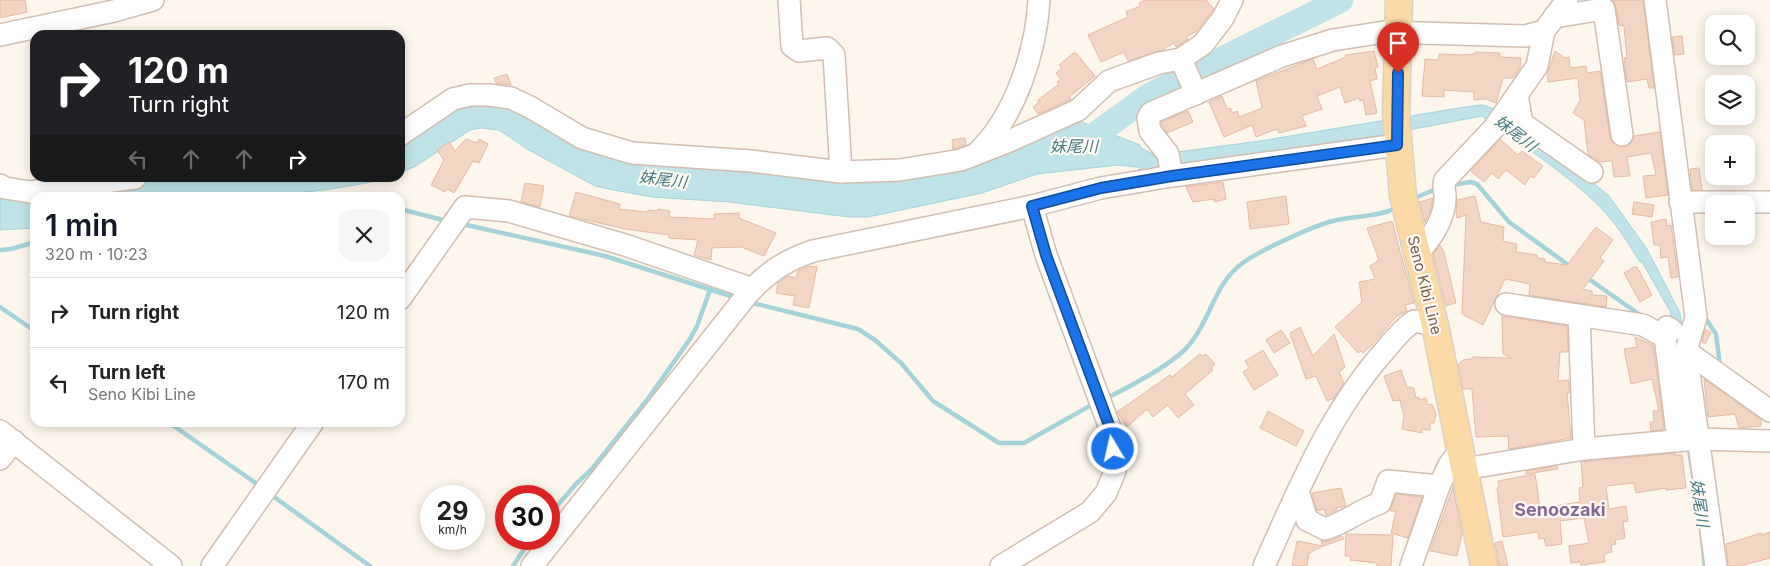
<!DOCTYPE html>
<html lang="en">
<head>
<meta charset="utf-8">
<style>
  body { margin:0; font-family:Inter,"Noto Sans JP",sans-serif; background:#f6f6f6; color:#222; height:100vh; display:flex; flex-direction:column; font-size:19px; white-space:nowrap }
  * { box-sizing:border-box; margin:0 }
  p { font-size:16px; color:#767676 }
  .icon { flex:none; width:28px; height:28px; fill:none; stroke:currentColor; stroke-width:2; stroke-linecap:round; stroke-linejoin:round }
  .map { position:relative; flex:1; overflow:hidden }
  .side { position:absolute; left:30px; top:192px; width:375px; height:235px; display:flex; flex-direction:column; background:#fff; border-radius:15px; box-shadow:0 2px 12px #0003 }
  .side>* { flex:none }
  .top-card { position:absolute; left:30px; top:30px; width:375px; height:152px; border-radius:15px; box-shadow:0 2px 12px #0003; background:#202124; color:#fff; overflow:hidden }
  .fabs { position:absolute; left:1705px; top:15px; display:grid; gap:10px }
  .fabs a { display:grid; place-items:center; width:50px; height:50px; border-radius:10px; background:#fff; box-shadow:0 2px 12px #0003; font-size:25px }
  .speed { position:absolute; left:420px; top:485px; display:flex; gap:10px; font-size:25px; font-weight:700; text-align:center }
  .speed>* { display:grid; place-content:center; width:65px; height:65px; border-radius:50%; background:#fff; box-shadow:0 2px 12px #0003; line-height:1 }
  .speed small { font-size:12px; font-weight:400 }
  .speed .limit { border:8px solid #d22; background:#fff; color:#111 }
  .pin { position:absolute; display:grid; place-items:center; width:42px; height:42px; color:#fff; margin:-51px -21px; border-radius:50% 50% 50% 0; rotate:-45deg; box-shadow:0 0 5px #0007 }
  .pin .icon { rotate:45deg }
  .me { position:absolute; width:55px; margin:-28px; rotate:351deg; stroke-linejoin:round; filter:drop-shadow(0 0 4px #0008) }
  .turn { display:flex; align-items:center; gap:18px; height:105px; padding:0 15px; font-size:22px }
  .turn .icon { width:65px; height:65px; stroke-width:2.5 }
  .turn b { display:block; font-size:35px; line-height:42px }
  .lanes { display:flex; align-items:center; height:48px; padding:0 15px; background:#0003; justify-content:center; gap:25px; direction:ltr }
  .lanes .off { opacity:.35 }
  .round { display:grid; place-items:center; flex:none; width:52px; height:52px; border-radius:15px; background:#f6f6f6 }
  .summary { display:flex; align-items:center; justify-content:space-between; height:85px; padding:0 15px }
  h1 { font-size:30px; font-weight:600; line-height:38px; color:#111827 }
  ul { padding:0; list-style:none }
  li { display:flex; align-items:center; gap:15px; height:70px; padding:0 15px; border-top:1px solid #e0e0e0 }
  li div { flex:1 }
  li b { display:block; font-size:19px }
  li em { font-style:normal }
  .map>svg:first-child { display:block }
  .water { fill:#bfe3e8; stroke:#a5d3da }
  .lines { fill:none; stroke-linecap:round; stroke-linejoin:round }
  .stream { stroke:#a5d3da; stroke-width:4.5 }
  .river { stroke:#bfe3e8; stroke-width:25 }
  .building { fill:#f3d5c3; stroke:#e6bba3 }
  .minor-casing { stroke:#d1beb0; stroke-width:24 }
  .major-casing { stroke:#dad1cd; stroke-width:29 }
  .minor { stroke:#fff; stroke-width:21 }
  .major { stroke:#fbd9a5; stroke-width:26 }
  .route-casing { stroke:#114b97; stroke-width:12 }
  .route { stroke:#1a73e8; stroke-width:9 }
  .labels { text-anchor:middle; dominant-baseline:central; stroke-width:4.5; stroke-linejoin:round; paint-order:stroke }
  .street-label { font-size:15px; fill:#7a5c4d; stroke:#fffaf3 }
  .water-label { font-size:16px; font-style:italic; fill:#437c86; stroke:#fffaf3 }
  .quarter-label { font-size:18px; font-weight:bold; fill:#846695; stroke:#fffaf3 }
</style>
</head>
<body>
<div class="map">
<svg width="1770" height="566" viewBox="0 0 1770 566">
  <rect width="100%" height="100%" fill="#fdf6ec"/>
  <g class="water">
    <path d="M495,99l81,41 314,35 184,-56 66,26 1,3 14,7 105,-14 205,-34 17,-2 16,5 64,47 47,39 38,53 33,64 2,16 31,237h-10l-4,-41 -24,-154 -3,-48 -2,-12 -28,-49h-2c-12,-19 -24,-39 -40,-55 -35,-35 -79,-62 -118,-91l-100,19 -238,37 -7,-5 -19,-2 -81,9 -55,19 -114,24h-19l-120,-15 -77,-5 -38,-7 -19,-4 -68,-37 -28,-19 -19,-2 -10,2 -54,36 -16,7v-35l46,-31z"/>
    <path d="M151,178h239c-116,27 -236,19 -355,20v30l-35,2v-37l132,-10z"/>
  </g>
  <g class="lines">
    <g class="stream">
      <path d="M1452,185l19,-3 6,2 32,38 62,45"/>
      <path d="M1412,199l27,-11"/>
      <path d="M400,209l47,12"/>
      <path d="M462,224l143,32 132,42"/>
      <path d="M0,250l11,-1 24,-7"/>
      <path d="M1586,277l57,40"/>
      <path d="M749,302l109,27 17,11 26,23 32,38 66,42h25l71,-40"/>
      <path d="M0,307l35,24"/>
      <path d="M1704,316l12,18 4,32"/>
      <path d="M1105,399c22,-11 70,-36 85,-55 22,-27 24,-61 54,-82 17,-12 69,-36 89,-41 21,-6 43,-3 63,-13"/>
      <path d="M168,422l92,64"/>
      <path d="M270,494l100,72"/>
      <path d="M549,515l27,-31 16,-15 55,-69 43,-61 7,-13 13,-36"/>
      <path d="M513,566l18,-27"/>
    </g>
    <path class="river" d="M1075,149l75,-54 191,-95"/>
  </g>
  <g class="building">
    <path d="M0,0h25l2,12 -27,6z"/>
    <path d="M1145,0h61l8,9 -17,22 -11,6 2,2 -12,8 -2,-4 -12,7 -34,11 -4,-9 -23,10 -13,-27 40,-18 -2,-5 14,-6 -1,-3z"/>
    <path d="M1613,0h30l11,88h-5l-2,-9 -20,3 -3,-24h3l-3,-32 -5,-1 -3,-18z"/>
    <path d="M1682,36l2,18 -9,1 -3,-18z"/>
    <path d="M1374,51l4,16 -3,1 2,11 -7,2 7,32 -11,2 -3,-15 -3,1 -1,-3 -14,5 -5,-16 -23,9 5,13 -20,7 4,10 -27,7 -2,-4 -21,8 -4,-12 -28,12 -15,-35 13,-6 5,13 3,-1 3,5 4,-2 2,6 23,-9 -6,-27 57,-22 4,10 29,-12 -1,-2z"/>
    <path d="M1555,51l10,7 4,-1 1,11 16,-2 1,7 13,-2 10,66 3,6 11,4 6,-3 4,-8 26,-4 8,63 -22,3 -3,-22 13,-1 -5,-22 -24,4 3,19 -16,1 -2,-16 -12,1 -12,-8 -4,-34 -11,-7 7,-12 -2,-23 -30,4 -1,-8z"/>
    <path d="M1475,52l25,1v4l21,1 -1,10 -7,10h-10l-7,25 -10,-4 -12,1v-8l-30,-2v7l-22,-1 3,-37 13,1 1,-6 22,1 14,-1z"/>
    <path d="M1073,53h3l19,23 -26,21 2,2 -33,15 -5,-7 6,-5 -1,-2 21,-16 -2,-2 4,-3 -5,-6 6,-5 -3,-3z"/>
    <path d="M507,74l4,11 -15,-2 -2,-5z"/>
    <path d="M1188,111l5,11 -26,11 -6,-11z"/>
    <path d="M965,138l1,7 -13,4 -1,-9z"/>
    <path d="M466,139l11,4 2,-4 9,5 -9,19 -6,-2 -19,32 -7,-4 -2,3 -14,-7 13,-25 -7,-10 12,-8 6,9z"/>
    <path d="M1500,139l18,16 4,-4 21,15 -9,12 -4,-2 -5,9 -19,-15 -8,9 -6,-6 -8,9 -13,-11z"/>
    <path d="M1699,168l3,22h-10l-2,-21z"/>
    <path d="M1223,182l3,17 -12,3v-3l-21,3 -7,-15z"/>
    <path d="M525,183l19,3 -4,21 -19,-5z"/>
    <path d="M576,192l44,12 -1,5 28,3 1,-2 10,1v-2l12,2 -1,6 45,2v-5l25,-1v5l37,15 -12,23 -23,-9 -29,1 -1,12 -17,-5 4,-15 -29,-2v-3l-44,-6 -56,-13z"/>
    <path d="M1286,196l3,28 -39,5 -3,-27z"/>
    <path d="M1475,196l6,26 23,5 -1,14 14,3 -1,8 21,3v3l8,1v3l22,3 29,-38 17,13 -13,18 4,3 -21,28 9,2v4l15,1 -1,11 -77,-12 1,-11 -25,-5 -22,46 -21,-11 4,-99 -9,3 -1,-5 1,-13z"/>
    <path d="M1433,198l-3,13 -5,11 -5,-20z"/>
    <path d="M1634,202l20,3 -2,12 -20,-3z"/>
    <path d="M1666,219l1,7 4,-1 7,52 -7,1 -3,-21 -7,1 -1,-13h-6l-3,-23z"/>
    <path d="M1392,221l22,82 -9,2 2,6 -11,6 -25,29 -8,7 -2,-2 -3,2 -23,-26 27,-25 -3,-20 16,-3 -5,-13 9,-6 -12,-32z"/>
    <path d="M1440,245l4,7 12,51 -10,3 -13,-52z"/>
    <path d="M809,266l8,1 -8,41 -16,-3 2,-9 -19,-3 2,-10 10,-7 8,2 2,-7z"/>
    <path d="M1634,267h3l15,28 -12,7 -16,-29z"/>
    <path d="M1502,316l65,10 1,26h-8l-2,29 11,-1v13h-2l4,45 -62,11 -1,-13 -32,1 -4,-48h-9l-5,-24 5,-5 9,-1v-2l39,1 -8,-4z"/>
    <path d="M1300,327l13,29 21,-22 11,33 -6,5 5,11 -10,15 -7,3 -11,-25 -10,3 -16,-46z"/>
    <path d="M1705,329l6,4 -6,11 -3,-2z"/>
    <path d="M1281,330l9,13 -16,10 -8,-13z"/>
    <path d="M1635,337l18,8 11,84 -13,2 -1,-9h4l-1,-11h6l-7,-32 -21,5 -7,-35 13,-2z"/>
    <path d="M1263,350l15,25 -24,15 -11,-18 6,-4 -4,-7z"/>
    <path d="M1200,354l3,2 3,-2 9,10 -4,4 2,2 -28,24 9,11 -16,13 -10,-13 -15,12 -6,-8 -20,18 -10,-15 53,-37 2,2z"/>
    <path d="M1401,370l6,17 7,1 2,10 3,-1v3l7,-2 2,7 4,-1 4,10 -2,9h-4v7l-8,-1v4l-20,-4 2,-13 -4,-16 -7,1 -9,-25z"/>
    <path d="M1704,379l57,41v6l-22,2 -4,-14 -27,3z"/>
    <path d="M1268,411l36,20 -8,15 -36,-18z"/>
    <path d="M1675,453v2h7l4,33 -20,2v-2l-30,5 -2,-10 -28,3 3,23 17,-3 2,15 -5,1 2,16 -10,2 1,4 -5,1 1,7 -8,2 1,8 -24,3 -1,-3 -9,1 -2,-17 20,-3 -5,-25 -24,3 2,23 -16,2 -2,-8 -5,1 -1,-7 -35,5 -6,-49 2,-1 -1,-6 37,-7 5,34 40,-6 -1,-14 4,-1 -2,-25z"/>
    <path d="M1557,466l1,3 -32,5v-3z"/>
    <path d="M1453,487l9,47 -5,22 -27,-5z"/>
    <path d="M1341,488l5,18 -10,2 1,2 -11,5 -2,-6 -7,2 -5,-18z"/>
    <path d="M1396,494l26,3 -14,41 -17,-5 5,-22h-6z"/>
    <path d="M1770,532v26l-30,8h-12l-2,-22 35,-11v2z"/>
    <path d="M1346,534l47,1 -2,31h-14v-3l-27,-3 1,-4h-6z"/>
    <path d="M1342,536l2,3 -21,7 -14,7 -2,13h-15l5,-25 26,5 -2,-5h8z"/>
    <path d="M1502,541l6,25h-9l-4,-23z"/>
  </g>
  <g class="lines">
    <defs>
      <g id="minor">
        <path d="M789,0l3,46 7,5 28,-3 7,7 7,117"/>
        <path d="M1655,0l41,317 -10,34 30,215"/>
        <path d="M1554,17l50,-8 18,126"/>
        <path d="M0,35l114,-24 39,-11"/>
        <path d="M1181,59l15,35"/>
        <path d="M1517,95l5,28 70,49"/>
        <path d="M400,135l53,-36 17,-4h19l22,3 19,9 52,31 50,15 119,8 90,11 59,-2 61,-10 46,-18 71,-32 31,-29 50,-18 22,-4 22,-15 20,-26 9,-18"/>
        <path d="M977,153c38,-36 59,-101 62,-153"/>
        <path d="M1172,176l-4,-22 -18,-23 -2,-13 3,-5 131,-57 51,-16 51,-8 141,4 19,-5"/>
        <path d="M0,185l5,3 25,4 105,-14"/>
        <path d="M1680,202h90"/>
        <path d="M1417,254c14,-16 27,-33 28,-55 1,-6 -3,-13 0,-19l49,-52 43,-62 7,-35 23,-31"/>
        <path d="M400,299l65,-92 44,4 116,34 128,44"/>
        <path d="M1506,304l137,21 22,12"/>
        <path d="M1579,315l5,134"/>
        <path d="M1672,330l-5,-3 -2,10 13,104"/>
        <path d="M1686,351l84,60"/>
        <path d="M0,431l171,135"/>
        <path d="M0,459l14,-18"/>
        <path d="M1464,469l120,-20 113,-10 73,2"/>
        <path d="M1298,491l9,29 18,9c20,-6 35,-19 55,-26l8,-22 51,5"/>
        <path d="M212,566l101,-144"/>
        <path d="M532,566l215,-271c19,-22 39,-35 66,-44l219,-45 69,-18 71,-12 225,-31"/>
        <path d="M1001,566l89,-54 16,-19 9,-22 -5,-43 -64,-173 -14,-49"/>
        <path d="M1264,566c33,-73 63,-148 116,-210 11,-12 20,-26 34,-35l21,4"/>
        <path d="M1411,566l28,-80 10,-21 12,-16"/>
      </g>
      <path id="major" d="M1399,0l-3,113 7,83 32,129 49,241"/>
    </defs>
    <use href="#minor" class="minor-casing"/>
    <use href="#major" class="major-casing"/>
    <use href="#minor" class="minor"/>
    <use href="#major" class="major"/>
  </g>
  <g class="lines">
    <defs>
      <path id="route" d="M1113,449l-3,-21 -64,-173 -14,-49 69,-18 71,-12 225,-31 1,-72"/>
    </defs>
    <use href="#route" class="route-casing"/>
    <use href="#route" class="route"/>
  </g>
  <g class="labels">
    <g class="street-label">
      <text transform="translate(1425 285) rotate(76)">Seno Kibi Line</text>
    </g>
    <g class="water-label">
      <text transform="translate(1516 133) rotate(38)">妹尾川</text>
      <text x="1074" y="146">妹尾川</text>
      <text transform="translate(663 179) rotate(7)">妹尾川</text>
      <text transform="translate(1700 503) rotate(82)">妹尾川</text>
    </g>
    <g class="quarter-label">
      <text x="1560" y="509">Senoozaki</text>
    </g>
  </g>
</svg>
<div class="fabs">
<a><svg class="icon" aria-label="search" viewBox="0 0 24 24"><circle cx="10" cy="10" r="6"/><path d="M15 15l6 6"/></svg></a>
<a><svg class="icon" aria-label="layers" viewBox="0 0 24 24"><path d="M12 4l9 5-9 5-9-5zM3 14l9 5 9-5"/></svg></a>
<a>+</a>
<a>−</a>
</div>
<div class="speed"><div>29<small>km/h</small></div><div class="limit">30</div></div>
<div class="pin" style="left:1398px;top:73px;background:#d93025"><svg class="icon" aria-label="arrive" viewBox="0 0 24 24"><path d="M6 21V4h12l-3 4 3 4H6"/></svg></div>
<svg class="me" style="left:1113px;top:449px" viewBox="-20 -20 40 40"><circle r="17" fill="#1a73e8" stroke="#fff" stroke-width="3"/><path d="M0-11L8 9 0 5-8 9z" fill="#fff"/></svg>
<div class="top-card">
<div class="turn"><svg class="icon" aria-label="right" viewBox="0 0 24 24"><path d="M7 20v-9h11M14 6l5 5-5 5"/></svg><div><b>120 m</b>Turn right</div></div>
<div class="lanes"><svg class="icon off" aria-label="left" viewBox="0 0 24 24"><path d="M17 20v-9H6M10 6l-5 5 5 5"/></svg><svg class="icon off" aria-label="ahead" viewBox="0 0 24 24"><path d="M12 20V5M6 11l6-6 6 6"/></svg><svg class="icon off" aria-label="ahead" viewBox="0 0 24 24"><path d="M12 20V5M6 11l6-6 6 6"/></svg><svg class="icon" aria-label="right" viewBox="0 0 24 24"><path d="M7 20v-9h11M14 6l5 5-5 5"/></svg></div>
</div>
<section class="side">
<div class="summary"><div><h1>1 min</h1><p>320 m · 10:23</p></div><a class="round"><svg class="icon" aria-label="close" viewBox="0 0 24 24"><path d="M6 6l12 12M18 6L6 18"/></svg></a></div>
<ul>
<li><svg class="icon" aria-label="right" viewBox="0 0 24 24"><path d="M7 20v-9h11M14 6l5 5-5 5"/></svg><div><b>Turn right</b></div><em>120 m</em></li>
<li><svg class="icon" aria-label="left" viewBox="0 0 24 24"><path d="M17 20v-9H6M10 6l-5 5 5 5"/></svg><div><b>Turn left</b><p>Seno Kibi Line</p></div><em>170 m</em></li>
</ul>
</section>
</div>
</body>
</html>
